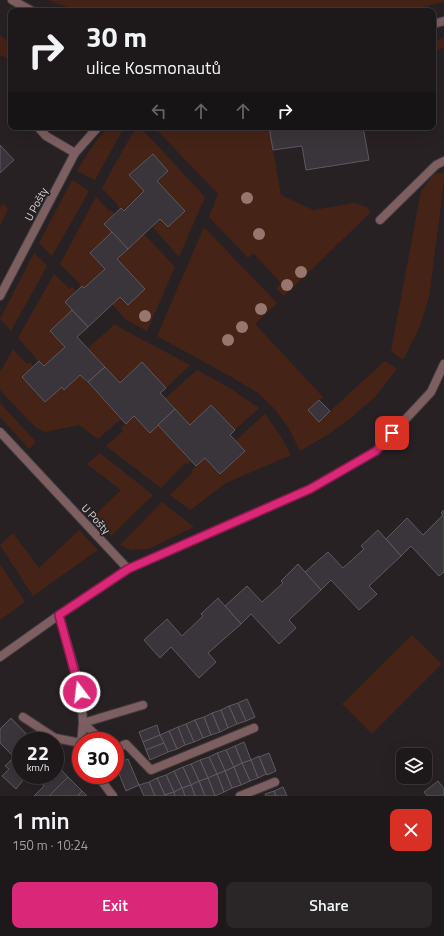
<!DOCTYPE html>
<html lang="en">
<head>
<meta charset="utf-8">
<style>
  body { margin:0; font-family:"Titillium Web",sans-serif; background:#2a2628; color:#f1f3f6; height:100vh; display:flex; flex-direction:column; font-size:15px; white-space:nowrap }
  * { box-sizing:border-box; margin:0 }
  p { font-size:13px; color:#a0a0a3 }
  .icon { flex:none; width:22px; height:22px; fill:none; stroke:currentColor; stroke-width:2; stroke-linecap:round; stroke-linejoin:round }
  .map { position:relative; height:796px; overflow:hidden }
  .details { display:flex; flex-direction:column; background:#1d191b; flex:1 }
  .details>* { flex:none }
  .hud { position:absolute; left:8px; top:8px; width:428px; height:122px; border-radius:8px; box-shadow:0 4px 16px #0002,0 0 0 1px #3b383a; background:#1d191b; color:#f1f3f6; overflow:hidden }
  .controls { position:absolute; left:396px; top:748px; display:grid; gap:8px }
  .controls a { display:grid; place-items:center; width:36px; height:36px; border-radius:8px; background:#1d191b; box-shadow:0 4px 16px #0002,0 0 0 1px #3b383a; font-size:20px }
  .speed { position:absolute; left:12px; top:732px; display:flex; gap:8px; font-size:20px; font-weight:700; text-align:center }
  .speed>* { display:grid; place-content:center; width:52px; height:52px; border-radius:50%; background:#1d191b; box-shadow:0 4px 16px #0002,0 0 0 1px #3b383a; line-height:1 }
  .speed small { font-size:10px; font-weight:400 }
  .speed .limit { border:6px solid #d22; background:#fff; color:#111 }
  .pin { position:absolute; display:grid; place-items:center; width:34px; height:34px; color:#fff; margin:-17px; border-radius:8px; box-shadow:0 2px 6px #0006 }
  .me { position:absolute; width:44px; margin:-22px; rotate:345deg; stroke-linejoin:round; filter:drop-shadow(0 0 3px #0008) }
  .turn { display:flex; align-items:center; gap:14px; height:84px; padding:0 12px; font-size:18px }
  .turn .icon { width:52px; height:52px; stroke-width:2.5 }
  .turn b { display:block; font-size:28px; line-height:34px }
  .lanes { display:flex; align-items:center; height:38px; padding:0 12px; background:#0003; justify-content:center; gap:20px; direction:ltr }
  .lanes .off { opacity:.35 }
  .round { display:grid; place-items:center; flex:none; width:42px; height:42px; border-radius:8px; background:#2a2628 }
  .overview { display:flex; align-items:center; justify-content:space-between; height:68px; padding:0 12px }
  h1 { font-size:24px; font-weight:600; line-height:30px }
  .action { display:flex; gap:8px; margin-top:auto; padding:8px 12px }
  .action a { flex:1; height:46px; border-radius:8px; background:#db2777; color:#fff; font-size:16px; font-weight:600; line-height:46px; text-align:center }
  .action a+a { background:#2a2628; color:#f1f3f6 }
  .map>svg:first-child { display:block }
  .green { fill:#462317 }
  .building { fill:#39353a; stroke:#5e595f }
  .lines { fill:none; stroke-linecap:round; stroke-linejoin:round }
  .service-casing { stroke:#433d40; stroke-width:10 }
  .minor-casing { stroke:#433d40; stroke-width:10 }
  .tertiary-casing { stroke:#433d40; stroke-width:10 }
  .service { stroke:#7d5e61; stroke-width:8 }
  .minor { stroke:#7d5e61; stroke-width:8 }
  .tertiary { stroke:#7d5e61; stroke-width:8 }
  .tree { fill:#98756d }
  .route-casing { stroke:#8e194d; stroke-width:10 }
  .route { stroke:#db2777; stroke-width:7 }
  .labels { text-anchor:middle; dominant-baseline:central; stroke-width:3.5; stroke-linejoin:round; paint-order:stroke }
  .street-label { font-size:11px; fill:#d6d1d3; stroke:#272124 }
</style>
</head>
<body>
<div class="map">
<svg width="444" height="796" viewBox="0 0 444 796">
  <rect width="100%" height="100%" fill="#272124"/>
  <g class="green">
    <path d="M48,0h396v2l-40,9h-326z"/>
    <path d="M0,36l11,6v18l-11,-5z"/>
    <path d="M444,38v10l-11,3v-10z"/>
    <path d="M109,127h15l-29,53 -18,-9c9,-16 19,-31 32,-44z"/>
    <path d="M136,127h4l65,70 -26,60 -27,-31 8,-7 8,8 17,-16 -28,-30 11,-10 -44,40 -3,-3 -1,1 -3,-4v-1l-15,-16z"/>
    <path d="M154,127h115l12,68 32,15 42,-7 12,4 3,6 -86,83 -7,-7 4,-6 -28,-30 -5,5 -39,-41 9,-23z"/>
    <path d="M444,172v10l-15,115 -9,29 -17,34 -12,-9 30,-160 13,-17z"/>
    <path d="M72,180l17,11 -37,65 -13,-13z"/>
    <path d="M96,197l13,14 2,-1 4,4 -11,10 8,8 -22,21 15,16 -21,19 -2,-2 -1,1 -3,-5 -18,-18z"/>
    <path d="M3,204l5,5 -8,17v-19z"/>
    <path d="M204,227l73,76 -22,21 68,73 -15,13 11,11 66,-60 12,8 -22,28 -22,19 -24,18 -29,17 -12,-24 -15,-20 -15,-14 -23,-14 -78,-43z"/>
    <path d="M144,234l31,33 -28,64 -22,-12 -13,-15 8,-7 8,8 -11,-46z"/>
    <path d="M34,253l13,13 -36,65 -11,-12z"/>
    <path d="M54,274l16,15 2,-2 4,4 -11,11 7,8 -22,21 15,16 -21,19 -5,-5 -1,1 -3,-4v-1l-17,-19z"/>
    <path d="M115,324l4,3 71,38 -24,23 -24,-25 -22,20 -32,-35z"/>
    <path d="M13,349l14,15 3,-2 3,4 -11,11 23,25 17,-15 2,2 16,-14 42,44 -6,4 -18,16 -19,-14 -34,7 -10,-5 -35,-37v-18z"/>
    <path d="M197,370l33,18 29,20 -24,22 -23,-25 -22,20 -25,-27z"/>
    <path d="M0,403l36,39 -7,7 -29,-32z"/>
    <path d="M265,414l15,21 11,20 -65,28 -36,27 -20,-15 23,-23 -1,-2 13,-12 15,16 25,-23 -10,-10z"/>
    <path d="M134,416l24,9 33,36 -4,4 -2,-2 -24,25 -55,-42 17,-15 -2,-3z"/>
    <path d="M100,453l53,42 -42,41 -18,-19 28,-27 -34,-26z"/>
    <path d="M162,502l32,25 -45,22 -18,1 -11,-5z"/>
    <path d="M79,530l19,20 -65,46 -33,-51 13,-12 26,35z"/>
    <path d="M0,564l25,38 -25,18z"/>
    <path d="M412,635l30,29 -70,70 -30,-30z"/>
  </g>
  <g class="building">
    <path d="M269,127h94l6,33 -63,10 -4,-24 -29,4z"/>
    <path d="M0,145l14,15 -14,13z"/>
    <path d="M153,154l15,17 -11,10 28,30 -17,16 -8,-8 -32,30 -24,-25 17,-16 3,3 20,-20 -15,-16z"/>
    <path d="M112,232l16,17 -11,10 28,30 -17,16 -8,-8 -32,30 -23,-25 17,-16 2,2 21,-19 -15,-16z"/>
    <path d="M72,310l16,17 -11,10 28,30 -17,15 -8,-7 -16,15 -2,-3 -17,15 -23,-25 17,-16 5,5 21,-19 -15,-16z"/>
    <path d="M142,362l24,26 -6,5 15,16 -25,24 -16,-17 -8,8 -38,-42 17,-15 15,16z"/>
    <path d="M319,400l11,11 -11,11 -11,-12z"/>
    <path d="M211,405l24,25 -5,5 15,16 -25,23 -15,-16 -9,8 -38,-41 17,-16 15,16z"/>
    <path d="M444,510v62l-5,4 -28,-30 -10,10 -15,-17 21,-21 16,17 20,-20 -2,-2z"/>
    <path d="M378,530l23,26 -32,30 8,8 -18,16 -28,-30 -10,10 -16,-18 23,-20 15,16 21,-19 -3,-3z"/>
    <path d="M298,564l23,26 -32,30 7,8 -17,16 -28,-30 -10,10 -16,-18 22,-20 15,16 21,-19 -2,-2z"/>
    <path d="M218,598l23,26 -33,29 8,9 -17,16 -28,-31 -11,11 -16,-18 23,-21 15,17 21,-20 -2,-2z"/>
    <path d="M247,699l8,18 -9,4 -8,-18z"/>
    <path d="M238,703l8,18 -9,3 -8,-18z"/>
    <path d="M229,706l8,18 -9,4 -7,-18z"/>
    <path d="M221,710l7,18 -8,4 -8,-19z"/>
    <path d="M212,713l8,19 -9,3 -7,-18z"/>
    <path d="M204,717l7,18 -8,3 -8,-18z"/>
    <path d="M11,718l22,23h-12v34h6l-11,14 -14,-13 7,-7 -4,-3 9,-9 -14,-14v-14z"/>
    <path d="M195,720l8,18 -9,4 -8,-18z"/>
    <path d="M186,724l8,18 -9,3 -7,-18z"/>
    <path d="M157,725l3,10 -17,7 -4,-10z"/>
    <path d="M178,727l7,18 -8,4 -8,-18z"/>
    <path d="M169,731l8,18 -9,3 -8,-17z"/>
    <path d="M160,735l4,8 -18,7 -3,-8z"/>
    <path d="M244,742l7,18 -9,3 -7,-17z"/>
    <path d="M164,743l4,9 -18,8 -4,-10z"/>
    <path d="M235,746l7,17 -8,4 -8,-17z"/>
    <path d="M226,750l8,17 -9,4 -8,-18z"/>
    <path d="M217,753l8,18 -8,3 -8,-17z"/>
    <path d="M269,753l7,18 -9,4 -8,-18z"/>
    <path d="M259,756l7,18 -8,4 -7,-18z"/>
    <path d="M209,757l8,17 -9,4 -8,-18z"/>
    <path d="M128,759l11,26 -13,6 -11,-27z"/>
    <path d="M200,760l8,18 -9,3 -8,-17z"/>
    <path d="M251,760l7,18 -8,3 -8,-18z"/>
    <path d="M55,763l13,14 -19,19h-15l10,-10 -7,-7 -4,3 -7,-6 29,-1z"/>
    <path d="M242,763l8,18 -9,4 -7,-18z"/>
    <path d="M191,764l8,17 -8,4 -8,-18z"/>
    <path d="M183,767l8,18 -9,3 -8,-17z"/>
    <path d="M234,767l7,18 -9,3 -7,-17z"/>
    <path d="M174,771l8,17 -8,4 -8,-17z"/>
    <path d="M225,771l7,17 -8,4 -7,-18z"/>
    <path d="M217,774l7,18 -9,4 -7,-18z"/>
    <path d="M166,775l8,17 -9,3 -8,-17z"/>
    <path d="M68,777l14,14 -4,5h-29z"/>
    <path d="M157,778l8,17 -2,1h-8l-6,-14z"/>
    <path d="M208,778l7,18h-10l-6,-15z"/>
    <path d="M199,781l6,15h-10l-4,-11z"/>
    <path d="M438,781l6,8v7h-17l-3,-4z"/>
    <path d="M149,782l6,14h-11l-5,-11z"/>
    <path d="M191,785l4,11h-10l-3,-8z"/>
    <path d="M283,787l4,9h-11l-2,-5z"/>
    <path d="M182,788l3,8h-10l-1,-4z"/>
    <path d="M82,791l5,5h-9z"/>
    <path d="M274,791l2,5h-10l-1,-2z"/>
    <path d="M174,792l1,4h-10v-1z"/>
  </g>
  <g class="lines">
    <defs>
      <g id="service">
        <path d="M38,127l8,9 29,17"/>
        <path d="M380,220l56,-55 8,-4"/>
        <path d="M23,717l32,21 26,5"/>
        <path d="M102,741l-19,-18 60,-18"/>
        <path d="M115,749l11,-5 25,26 103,-42"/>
        <path d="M240,796l35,-14"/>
      </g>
      <g id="minor">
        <path d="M0,296l75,-143 23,-26"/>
        <path d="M0,432l128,137"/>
        <path d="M59,615l22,77 2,31 -2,21"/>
        <path d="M0,657l59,-42 69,-46 182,-80 66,-38 55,-59 13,-28"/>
        <path d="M97,775l16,21"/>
      </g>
      <g id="tertiary">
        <path d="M12,0l20,11"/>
        <path d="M433,24l11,-3"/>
      </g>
    </defs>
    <use href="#service" class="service-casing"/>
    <use href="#minor" class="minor-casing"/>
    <use href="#tertiary" class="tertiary-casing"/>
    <use href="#service" class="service"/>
    <use href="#minor" class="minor"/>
    <use href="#tertiary" class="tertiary"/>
  </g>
  <g class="tree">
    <circle cx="247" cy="198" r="6"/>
    <circle cx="259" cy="234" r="6"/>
    <circle cx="301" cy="272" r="6"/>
    <circle cx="287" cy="285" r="6"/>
    <circle cx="261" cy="309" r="6"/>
    <circle cx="145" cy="316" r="6"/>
    <circle cx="242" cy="327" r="6"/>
    <circle cx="228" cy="340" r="6"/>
  </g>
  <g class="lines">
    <defs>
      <path id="route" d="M80,692l-21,-77 69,-46 182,-80 66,-38 16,-18"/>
    </defs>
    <use href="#route" class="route-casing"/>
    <use href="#route" class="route"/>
  </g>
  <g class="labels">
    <g class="street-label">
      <text transform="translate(36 204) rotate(-62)">U Pošty</text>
      <text transform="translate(96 519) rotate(47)">U Pošty</text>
    </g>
  </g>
</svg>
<div class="controls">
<a><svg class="icon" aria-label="layers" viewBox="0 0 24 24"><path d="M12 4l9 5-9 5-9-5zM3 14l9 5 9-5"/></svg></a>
</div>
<div class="speed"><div>22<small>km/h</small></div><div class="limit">30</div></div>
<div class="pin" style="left:392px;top:433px;background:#d93025"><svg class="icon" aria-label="arrive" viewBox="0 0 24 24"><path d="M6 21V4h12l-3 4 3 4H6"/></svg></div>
<svg class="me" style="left:80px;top:692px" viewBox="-20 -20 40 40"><circle r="17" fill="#db2777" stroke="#fff" stroke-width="3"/><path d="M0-11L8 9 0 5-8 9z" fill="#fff"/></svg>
<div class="hud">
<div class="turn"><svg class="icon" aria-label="right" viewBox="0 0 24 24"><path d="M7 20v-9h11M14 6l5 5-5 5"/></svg><div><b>30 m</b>ulice Kosmonautů</div></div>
<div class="lanes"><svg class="icon off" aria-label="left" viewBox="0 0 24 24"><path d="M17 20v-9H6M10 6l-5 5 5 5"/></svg><svg class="icon off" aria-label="ahead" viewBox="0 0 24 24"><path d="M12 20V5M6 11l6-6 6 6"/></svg><svg class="icon off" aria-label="ahead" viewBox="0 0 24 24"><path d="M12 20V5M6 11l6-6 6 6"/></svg><svg class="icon" aria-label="right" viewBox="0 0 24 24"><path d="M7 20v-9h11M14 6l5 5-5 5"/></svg></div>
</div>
</div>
<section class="details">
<div class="overview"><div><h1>1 min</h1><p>150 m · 10:24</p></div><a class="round" style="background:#d93025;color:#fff"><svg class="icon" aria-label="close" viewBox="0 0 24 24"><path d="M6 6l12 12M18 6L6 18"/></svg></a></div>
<div class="action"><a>Exit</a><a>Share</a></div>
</section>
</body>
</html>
